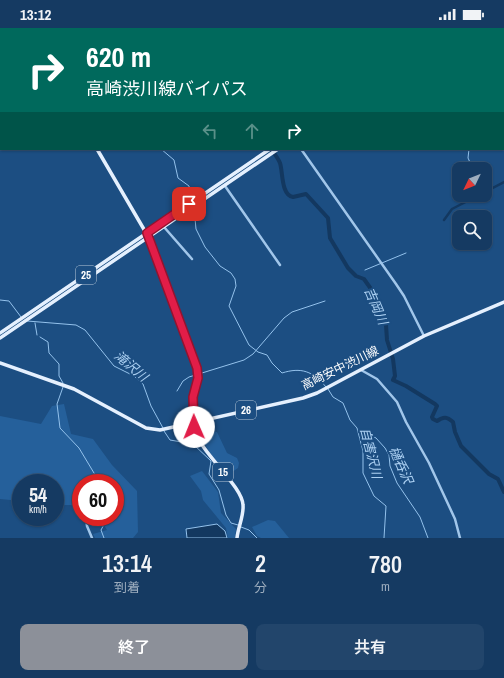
<!DOCTYPE html>
<html lang="ja">
<head>
<meta charset="utf-8">
<style>
  body { margin:0; font-family:"Archivo Narrow","Noto Sans JP",sans-serif; background:#22456b; color:#f1f3f6; height:100vh; display:flex; flex-direction:column; font-size:15px; white-space:nowrap }
  * { box-sizing:border-box; margin:0 }
  p { font-size:13px; color:#9dadbe }
  .icon { flex:none; width:22px; height:22px; fill:none; stroke:currentColor; stroke-width:2; stroke-linecap:round; stroke-linejoin:round }
  .map { position:relative; height:510px; overflow:hidden }
  .details { display:flex; flex-direction:column; background:#153a62; flex:1 }
  .details>* { flex:none }
  .hud { position:absolute; left:0px; top:0px; width:504px; height:122px; box-shadow:0 1px 3px #0004,0 0 0 1px #345477; background:#00695c; color:#fff; overflow:hidden }
  .needle { width:26px; rotate:227deg }
  .buttons { position:absolute; left:452px; top:134px; display:grid; gap:8px }
  .buttons a { display:grid; place-items:center; width:40px; height:40px; border-radius:8px; background:#153a62; box-shadow:0 1px 3px #0004,0 0 0 1px #345477; font-size:20px }
  .speed { position:absolute; left:12px; top:446px; display:flex; gap:8px; font-size:20px; font-weight:700; text-align:center }
  .speed>* { display:grid; place-content:center; width:52px; height:52px; border-radius:50%; background:#153a62; box-shadow:0 1px 3px #0004,0 0 0 1px #345477; line-height:1 }
  .speed small { font-size:10px; font-weight:400 }
  .speed .limit { border:6px solid #d22; background:#fff; color:#111 }
  .pin { position:absolute; display:grid; place-items:center; width:34px; height:34px; color:#fff; margin:-17px; border-radius:8px; box-shadow:0 2px 6px #0006 }
  .me { position:absolute; width:44px; margin:-22px; rotate:359deg; stroke-linejoin:round; filter:drop-shadow(0 0 3px #0008) }
  .turn { display:flex; align-items:center; gap:14px; height:84px; padding:0 20px; font-size:18px }
  .turn .icon { width:52px; height:52px; stroke-width:2.5 }
  .turn b { display:block; font-size:28px; line-height:34px }
  .lanes { display:flex; align-items:center; height:38px; padding:0 20px; background:#0003; justify-content:center; gap:20px; direction:ltr }
  .lanes .off { opacity:.35 }
  .eta { display:flex; justify-content:space-evenly; align-items:center; height:68px; text-align:center }
  .eta b { font-size:24px; font-weight:600; line-height:28px }
  .action { display:flex; gap:8px; margin-top:auto; padding:8px 20px }
  .action a { flex:1; height:46px; border-radius:8px; background:#8c9099; color:#fff; font-size:16px; font-weight:600; line-height:46px; text-align:center }
  .action a+a { background:#22456b; color:#f1f3f6 }
  .status { display:flex; justify-content:space-between; align-items:center; height:28px; padding:0 20px; background:#153a62; direction:ltr }
  .status svg { height:11px; fill:currentColor }
  .map>svg:first-child { display:block }
  .green { fill:#25609b }
  .water { fill:#133860; stroke:#94c2ec }
  .lines { fill:none; stroke-linecap:round; stroke-linejoin:round }
  .stream { stroke:#94c2ec; stroke-width:1 }
  .canal { stroke:#133860; stroke-width:2.5 }
  .river { stroke:#133860; stroke-width:4 }
  .tertiary { stroke:#a1c6ea; stroke-width:2.5 }
  .primary { stroke:#e5f0fe; stroke-width:3.5 }
  .route-casing { stroke:#92132f; stroke-width:10 }
  .route { stroke:#e11d48; stroke-width:7 }
  .labels { text-anchor:middle; dominant-baseline:central; stroke-width:4; stroke-linejoin:round; paint-order:stroke }
  .shield { fill:#1c4e82; stroke:#bbcada; stroke-width:1 }
  .shield-label { font-size:11px; font-weight:bold; fill:#fff }
  .street-label { font-size:12px; fill:#fff; stroke:#1c4e82 }
  .water-label { font-size:13px; font-style:italic; fill:#acd0f2; stroke:#1c4e82 }
</style>
</head>
<body>
<div class="status"><b>13:12</b><svg viewBox="0 0 49 12"><path d="M0 12V9h3v3zM5 12V6h3v6zM10 12V3h3v9zM15 12V0h3v12zM26 1h20v11H26zM47 4h2v5h-2z"/></svg></div>
<div class="map">
<svg width="504" height="510" viewBox="0 0 504 510">
  <rect width="100%" height="100%" fill="#1c4e82"/>
  <g class="green">
    <path d="M64,376l7,30 22,5 19,26 25,26 1,41 -5,6h-38l-2,-4 14,-4 -7,-11 -5,-2h20v-34h-34v29l-3,-1 -4,-6h-19v-22h-34v18l-21,-2v-83l41,8 11,-18z"/>
    <path d="M201,402l16,2 10,21 10,5 2,5 -1,5 -9,6 -10,-6 -21,-35z"/>
    <path d="M202,443l16,21 3,21 15,16 -1,9h-7l-2,-10 -23,-28 -2,-9 -11,-15z"/>
    <path d="M268,492l7,1 14,17h-28l-4,-2 -5,-9z"/>
  </g>
  <path class="water" d="M217,496l8,7 2,7h-40l-1,-9z"/>
  <g class="lines">
    <g class="stream">
      <path d="M85,0l1,1"/>
      <path d="M431,0v1"/>
      <path d="M161,121l13,11 4,18 11,8 2,16"/>
      <path d="M469,121l-1,9 5,11"/>
      <path d="M485,161l1,2"/>
      <path d="M194,180l2,21 9,18 15,19 11,7 4,6 1,7 -7,20 20,39 9,7 9,3 5,8 10,10c19,-6 31,-2 44,14"/>
      <path d="M365,242l41,-17"/>
      <path d="M0,272l9,1 12,16"/>
      <path d="M27,293l49,4 9,5 29,36 20,10 9,8 8,22 12,22"/>
      <path d="M35,295l2,12"/>
      <path d="M40,309l8,5 1,11 10,11v12l4,7"/>
      <path d="M63,359l-6,17 3,24 19,20 21,35"/>
      <path d="M328,361l5,8 10,6 7,17 7,8 6,23v22l11,23 12,10 -2,32"/>
      <path d="M177,363l6,-10 6,-4 55,-17 9,-6 31,-36 8,-6 33,-11"/>
      <path d="M164,403l6,9 23,4 18,17 -2,13 10,16 7,25 5,8 7,2"/>
      <path d="M360,406l5,-2 11,6 9,10 4,7 1,11 7,17 23,34 8,21"/>
      <path d="M241,499l8,3 8,8"/>
      <path d="M104,510l-3,-8 7,-13"/>
    </g>
    <g class="canal">
      <path d="M485,164l19,-10"/>
      <path d="M444,192l8,-11 27,-14"/>
    </g>
    <g class="river">
      <path d="M188,0v1"/>
      <path d="M271,121c3,4 7,9 9,14 3,9 1,32 13,34l13,-3 22,24 2,20 18,30 8,8 8,3 7,10 7,25 8,11 1,15 6,19 2,17 -2,4 13,6 29,18 2,2 -5,11 1,2 4,2c7,-5 10,-4 16,1l2,10 6,14 28,28 9,5 6,13"/>
    </g>
    <g class="tertiary">
      <path d="M209,0l1,1"/>
      <path d="M361,0v1"/>
      <path d="M301,121l95,135 8,12 20,40"/>
      <path d="M225,158l55,79"/>
      <path d="M164,199l28,32"/>
      <path d="M361,342l16,9 20,23 9,20 23,41 26,56 5,19"/>
      <path d="M86,489l1,9 5,12"/>
    </g>
    <g class="primary">
      <path d="M43,1v-1"/>
      <path d="M418,1l1,-1"/>
      <path d="M423,1l1,-1"/>
      <path d="M97,121l52,89 48,130c3,19 -8,39 -3,60 6,25 48,57 49,77 1,11 -5,22 -6,33"/>
      <path d="M0,305l270,-184"/>
      <path d="M0,310l278,-189"/>
      <path d="M0,335l74,26 72,39 14,2 143,-32 14,-5 107,-57 80,-34"/>
    </g>
  </g>
  <g class="lines">
    <defs>
      <path id="route" d="M189,176l-42,29 50,135 1,10 -5,19 1,30"/>
    </defs>
    <use href="#route" class="route-casing"/>
    <use href="#route" class="route"/>
  </g>
  <g class="labels">
    <g class="shield">
      <rect x="76" y="238" width="20" height="18" rx="3"/>
      <rect x="236" y="373" width="20" height="18" rx="3"/>
      <rect x="213" y="435" width="20" height="18" rx="3"/>
    </g>
    <g class="shield-label">
      <text x="86" y="247">25</text>
      <text x="246" y="382">26</text>
      <text x="223" y="444">15</text>
    </g>
    <g class="street-label">
      <text transform="translate(340 340) rotate(-26)">高崎安中渋川線</text>
    </g>
    <g class="water-label">
      <text transform="translate(376 278) rotate(67)">吉岡川</text>
      <text transform="translate(131 338) rotate(40)">滝沢川</text>
      <text transform="translate(371 425) rotate(76)">自害沢川</text>
      <text transform="translate(401 437) rotate(66)">樋呑沢</text>
    </g>
  </g>
</svg>
<div class="buttons">
<a><svg class="needle" viewBox="-14 -14 28 28"><path d="M0-13l5 13h-10z" fill="#e53935"/><path d="M0 13l5-13h-10z" fill="#9dadbe"/></svg></a>
<a><svg class="icon" aria-label="search" viewBox="0 0 24 24"><circle cx="10" cy="10" r="6"/><path d="M15 15l6 6"/></svg></a>
</div>
<div class="speed"><div>54<small>km/h</small></div><div class="limit">60</div></div>
<div class="pin" style="left:189px;top:176px;background:#d93025"><svg class="icon" aria-label="arrive" viewBox="0 0 24 24"><path d="M6 21V4h12l-3 4 3 4H6"/></svg></div>
<svg class="me" style="left:194px;top:399px" viewBox="-20 -20 40 40"><circle r="19" fill="#fff"/><path d="M0-13L10 11 0 6-10 11z" fill="#e11d48"/></svg>
<div class="hud">
<div class="turn"><svg class="icon" aria-label="right" viewBox="0 0 24 24"><path d="M7 20v-9h11M14 6l5 5-5 5"/></svg><div><b>620 m</b>高崎渋川線バイパス</div></div>
<div class="lanes"><svg class="icon off" aria-label="left" viewBox="0 0 24 24"><path d="M17 20v-9H6M10 6l-5 5 5 5"/></svg><svg class="icon off" aria-label="ahead" viewBox="0 0 24 24"><path d="M12 20V5M6 11l6-6 6 6"/></svg><svg class="icon" aria-label="right" viewBox="0 0 24 24"><path d="M7 20v-9h11M14 6l5 5-5 5"/></svg></div>
</div>
</div>
<section class="details">
<div class="eta">
<div><b>13:14</b><p>到着</p></div>
<div><b>2</b><p>分</p></div>
<div><b>780</b><p>m</p></div>
</div>
<div class="action"><a>終了</a><a>共有</a></div>
</section>
</body>
</html>
